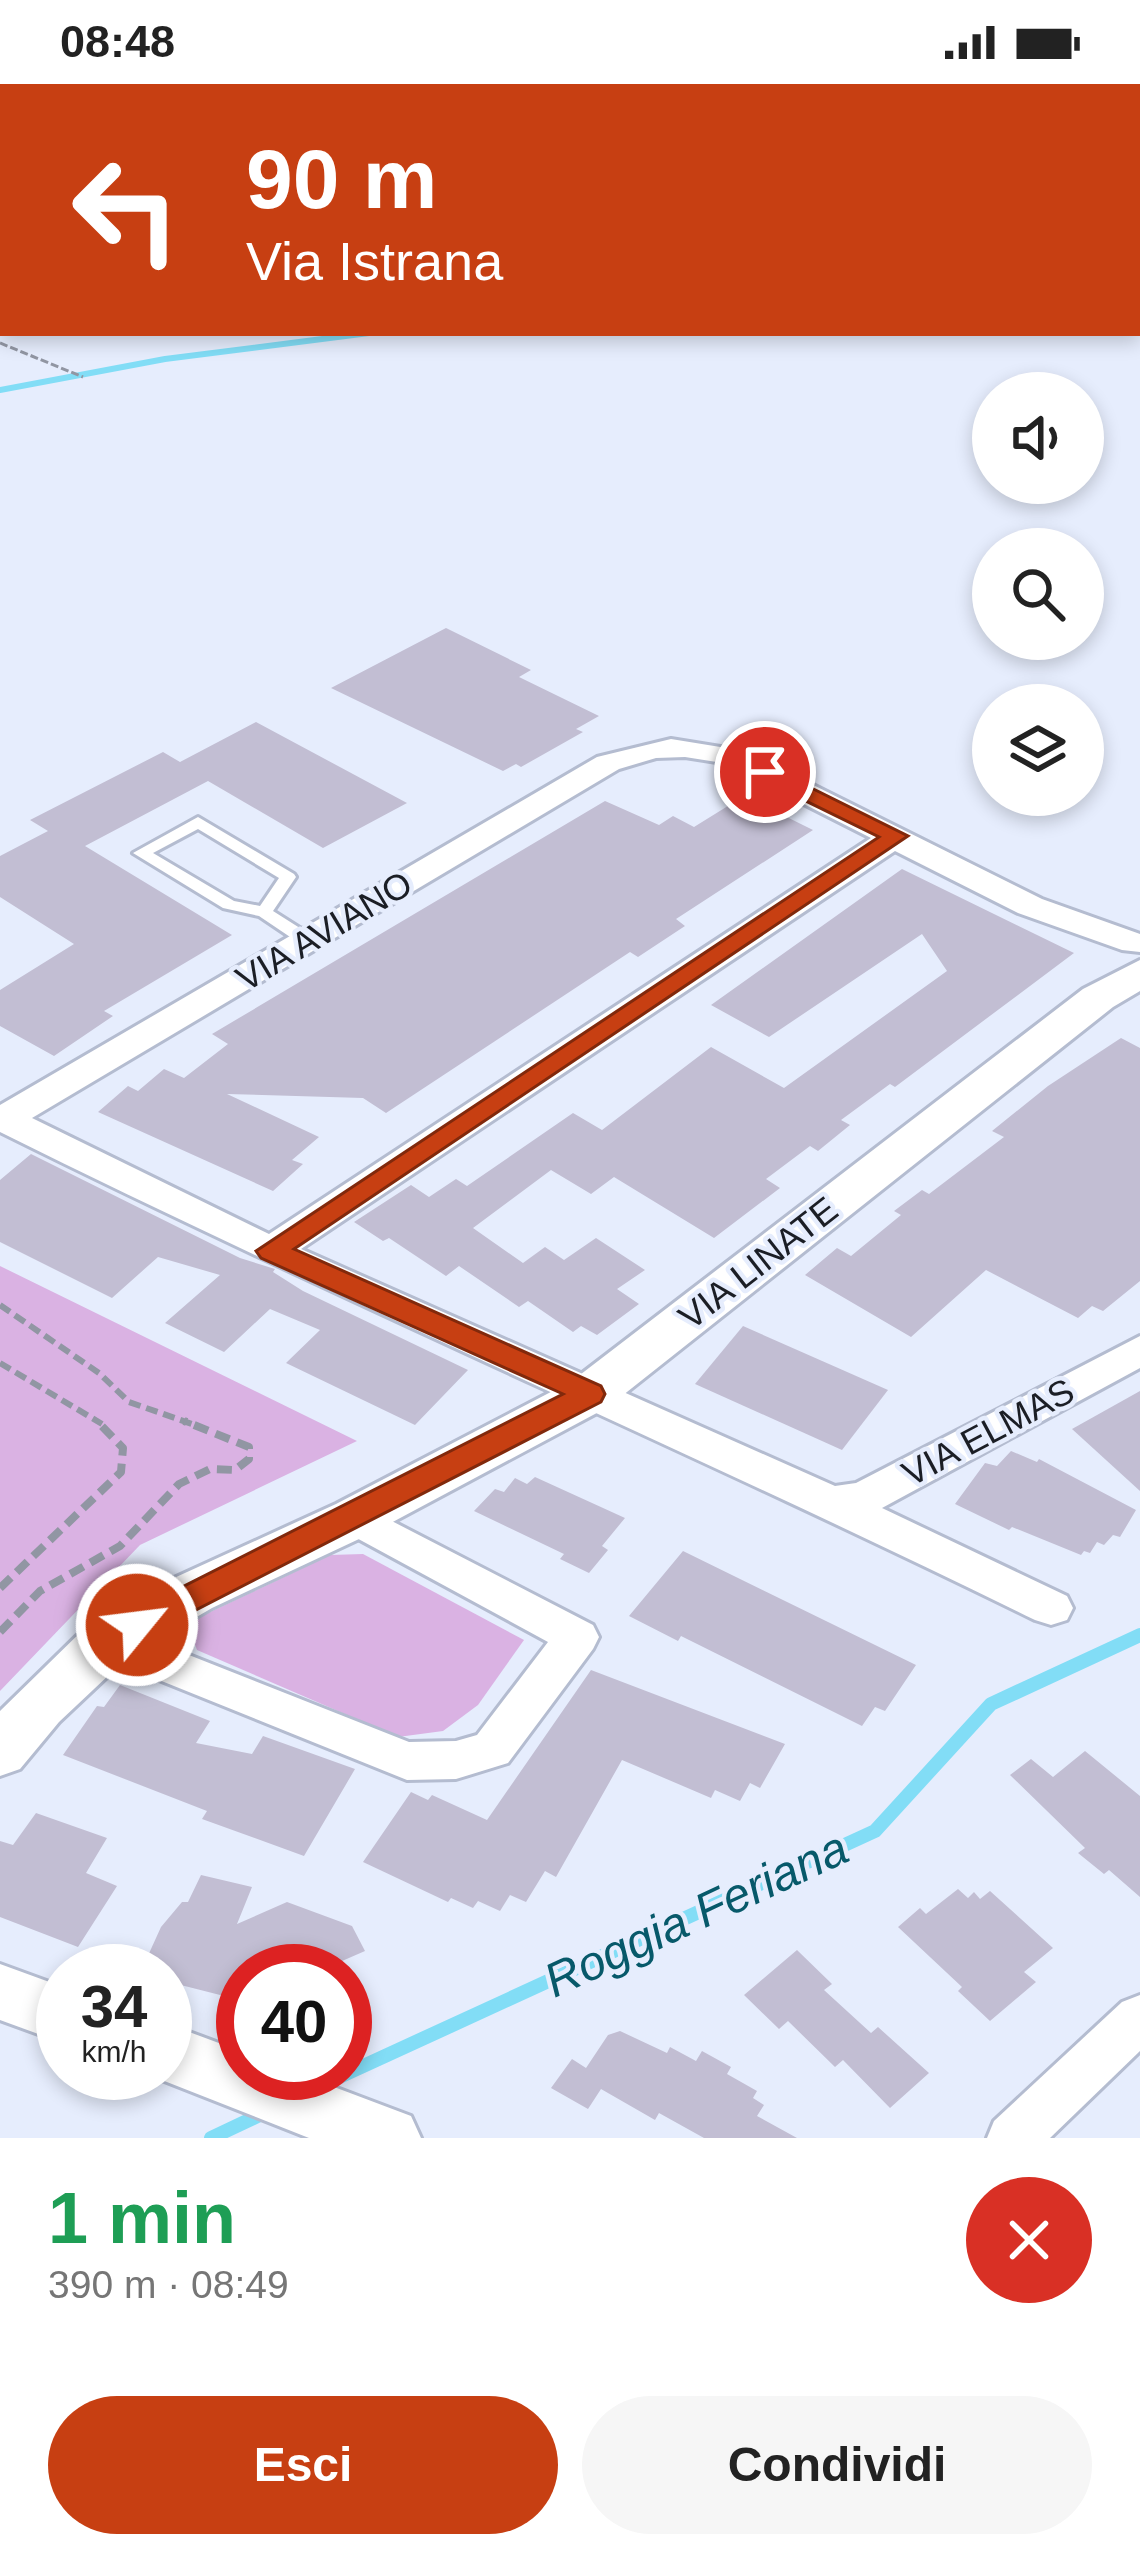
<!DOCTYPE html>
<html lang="it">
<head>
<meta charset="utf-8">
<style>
  body { margin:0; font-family:Arial,sans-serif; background:#f6f6f6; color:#222; height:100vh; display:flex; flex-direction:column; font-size:45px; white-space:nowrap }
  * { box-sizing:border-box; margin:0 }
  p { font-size:39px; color:#767676 }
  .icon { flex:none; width:66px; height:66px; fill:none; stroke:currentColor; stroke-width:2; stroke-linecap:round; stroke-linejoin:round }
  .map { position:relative; height:2054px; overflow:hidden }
  .side { display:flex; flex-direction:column; background:#fff; flex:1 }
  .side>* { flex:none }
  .top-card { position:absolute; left:0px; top:0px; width:1140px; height:252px; box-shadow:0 6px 18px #0003; background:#c73f12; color:#fff; overflow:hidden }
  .controls { position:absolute; left:972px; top:288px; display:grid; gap:24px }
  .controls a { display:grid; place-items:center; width:132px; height:132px; border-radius:50%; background:#fff; box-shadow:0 6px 18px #0003; font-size:60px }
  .speed { position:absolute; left:36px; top:1860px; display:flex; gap:24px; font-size:60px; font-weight:700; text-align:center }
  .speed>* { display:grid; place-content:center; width:156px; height:156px; border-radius:50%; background:#fff; box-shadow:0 6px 18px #0003; line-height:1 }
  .speed small { font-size:30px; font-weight:400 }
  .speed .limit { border:18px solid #d22; background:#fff; color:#111 }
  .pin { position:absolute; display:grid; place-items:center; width:102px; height:102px; color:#fff; margin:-51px; border:6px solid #fff; border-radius:50%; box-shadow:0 3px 12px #0007 }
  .me { position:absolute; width:132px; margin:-66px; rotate:61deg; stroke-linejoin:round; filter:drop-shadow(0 0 9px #0008) }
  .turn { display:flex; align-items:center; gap:42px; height:252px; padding:0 48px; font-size:54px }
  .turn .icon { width:156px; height:156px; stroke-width:2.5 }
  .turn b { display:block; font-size:84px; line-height:102px }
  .round { display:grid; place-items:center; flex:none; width:126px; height:126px; border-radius:63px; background:#f6f6f6 }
  .summary { display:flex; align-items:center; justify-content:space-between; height:204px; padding:0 48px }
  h1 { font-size:72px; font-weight:700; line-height:90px; color:#1e9e55 }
  .button { display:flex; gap:24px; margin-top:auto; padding:24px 48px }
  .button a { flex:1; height:138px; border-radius:72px; background:#c73f12; color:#fff; font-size:48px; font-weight:700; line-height:138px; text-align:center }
  .button a+a { background:#f6f6f6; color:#222 }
  .status { display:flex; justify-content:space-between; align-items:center; height:84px; padding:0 60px; background:#fff; direction:ltr }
  .status svg { height:33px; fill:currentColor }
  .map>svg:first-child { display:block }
  .green { fill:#dab2e3 }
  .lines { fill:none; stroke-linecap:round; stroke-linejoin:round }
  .stream-far1 { stroke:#82ddf6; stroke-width:6 }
  .stream { stroke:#82ddf6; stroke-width:14 }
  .building { fill:#c2bed3 }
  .service-casing { stroke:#b4bcd0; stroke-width:6 }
  .minor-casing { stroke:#b4bcd0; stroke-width:6 }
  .tertiary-casing { stroke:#b4bcd0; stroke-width:6 }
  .path-far2 { stroke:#9196a3; stroke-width:3; stroke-dasharray:8 3; stroke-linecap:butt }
  .path-far1 { stroke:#9196a3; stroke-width:6; stroke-dasharray:12 6; stroke-linecap:butt }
  .path { stroke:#9196a3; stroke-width:8; stroke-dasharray:15 8; stroke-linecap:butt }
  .service { fill:#fff; fill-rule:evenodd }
  .minor { fill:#fff; fill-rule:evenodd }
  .tertiary { fill:#fff; fill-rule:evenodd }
  .route { fill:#c73f12; stroke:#81290c; stroke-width:3 }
  .labels { text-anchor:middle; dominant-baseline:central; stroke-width:9; stroke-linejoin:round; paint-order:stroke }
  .street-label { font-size:36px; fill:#1b1e25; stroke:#e6edfd }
  .near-water-label { font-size:48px; font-style:italic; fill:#07596a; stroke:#e6edfd }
</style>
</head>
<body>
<div class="status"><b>08:48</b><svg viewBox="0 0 49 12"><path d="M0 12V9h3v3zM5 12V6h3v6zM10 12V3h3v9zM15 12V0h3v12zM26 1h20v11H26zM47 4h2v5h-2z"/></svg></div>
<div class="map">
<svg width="1140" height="2054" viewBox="0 0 1140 2054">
  <rect width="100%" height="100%" fill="#e6edfd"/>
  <g class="green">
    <path d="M0,1182l357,175 -217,104 -140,146z"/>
    <path d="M363,1470l161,86 -46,65 -35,26 -45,6 -201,-87 -10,-27 143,-68z"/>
  </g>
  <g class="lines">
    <path class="stream-far1" d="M0,306l165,-31 204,-26"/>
    <g class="stream">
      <path d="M311,2006l564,-259 116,-127 149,-69"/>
      <path d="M211,2054l57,-27"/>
    </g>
  </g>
  <g class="building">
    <path d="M446,544l85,42 -12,7 80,39 -23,13 7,3 -62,35 -5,-3 -13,7 -172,-83z"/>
    <path d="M256,638l151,81 -84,45 -115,-67 -123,65 147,89 -128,76 9,5 -59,40 -54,-30v-36l74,-46 -74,-47v-41l48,-25 -18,-11 133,-68 17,10z"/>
    <path d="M744,712l69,34 -137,89 9,7 -47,31 -8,-5 -244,161 -23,-15 -136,-4 92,43 -27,23 11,4 -30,27 -175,-79 30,-26 10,5 26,-22 20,9 44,-34 -16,-10 393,-233 54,24 14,-9 21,11z"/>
    <path d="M902,785l172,84 -179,134 -5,-3 -49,36 9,5 -32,26 -8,-5 -44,33 14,9 -66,50 -100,-61 -23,17 -40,-24 -78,58 50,35 22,-16 19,13 32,-22 49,32 -28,19 22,15 -42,31 -16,-9 -8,6 -45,-31 -9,6 -60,-41 -13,10 -57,-38 -6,3 -29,-19 57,-37 18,12 27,-18 11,7 106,-73 29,17 109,-83 73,41 163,-117 -25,-37 -153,103 -58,-32z"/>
    <path d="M1121,954l19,10v233l-37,30 -11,-5 -14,12 -92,-48 -75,67 -106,-62 32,-27 14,8 50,-41 -7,-4 28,-21 7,4 75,-57 -12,-6 56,-45z"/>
    <path d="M31,1070l209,104 35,11 -2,3 30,19 165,79 -53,55 -129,-62 34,-33 -50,-21 -46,43 -59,-29 55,-48 -62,-18 -46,41 -112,-56v-62z"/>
    <path d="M743,1242l145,64 -46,60 -147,-66z"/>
    <path d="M1140,1307v100l-68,-62z"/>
    <path d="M1011,1367l26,11 2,-3 97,51 -16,27 -7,-2 -9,10 -7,-3 -7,11 -6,-2 -3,4 -69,-28 -3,3 -54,-26 30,-41 12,3z"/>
    <path d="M535,1393l90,41 -23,28 6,4 -19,23 -29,-14 4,-5 -90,-43 21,-22 9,3 11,-14 12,6z"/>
    <path d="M683,1467l233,114 -31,46 -10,-4 -13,19 -181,-90 -3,5 -49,-25z"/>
    <path d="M591,1586l194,74 -25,44 -10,-5 -10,18 -25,-11 -4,8 -89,-38 -66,117 -11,-6 -19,31 -16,-7 -10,16 -22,-10 -5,7 -22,-10 -3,4 -85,-40 48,-70 17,8 4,-5 55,25z"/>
    <path d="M120,1601l90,36 -14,22 56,11 11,-18 92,33 -51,87 -102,-37 5,-8 -144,-56 34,-49 7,1z"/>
    <path d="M1085,1667l55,45v101l-31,-27 -5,4 -26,-21 7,-5 -75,-73 21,-16 22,18z"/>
    <path d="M36,1729l71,25 -21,35 31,13 -39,61 -78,-30v-76l13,4z"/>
    <path d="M201,1791l51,12 -15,37 50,-22 65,24 13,25 -46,20h-76v25l-15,1 -63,-16v-10h-24l20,-44 21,-25h6z"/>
    <path d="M958,1805l10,9 6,-6 6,7 10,-8 63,57 -29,24 12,10 -46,39 -32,-30 4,-4 -64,-60 22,-19 6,6z"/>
    <path d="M797,1866l35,34 -8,6 47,43 7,-6 51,46 -39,35 -47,-48 -8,7 -47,-46 -9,8 -35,-34z"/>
    <path d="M620,1947l47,22 3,-6 26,14 6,-10 29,16 -4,7 30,17 -4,7 11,7 -7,11 40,22h-93l-45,-25 -4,7 -54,-31 -13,20 -37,-21 21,-29 14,9 22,-33z"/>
  </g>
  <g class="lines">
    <defs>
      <path id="service" d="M198,733l96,57 2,3 -23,34 41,26 2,4 -2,4h-12l-43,-29 -36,-8 -90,-55zM198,745l81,49 -19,28 -26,-5 -81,-48z"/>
      <g id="minor">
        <path d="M671,655l74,12 297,148 98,35v18l-18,-2 -104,-37 -123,-62 -594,398 534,237 21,-3 284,-147v32l-258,140 185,88 6,12 -6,12 -16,5 -16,-5c-342,-168 -693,-318 -1035,-488v-27l597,-348zM685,673l38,6 148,75 -602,396 -237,-116 587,-349 37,-11z"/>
        <path d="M355,1418l238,123 6,12 -6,12 -85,114 -52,16 -49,1 -315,-127 -6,-12 6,-12 16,-6 301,119 47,-1 21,-6 71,-93 -208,-113 -6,-11 6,-11z"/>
        <path d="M1140,1911v56l-90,87h-63l7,-17 128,-119z"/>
      </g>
      <g id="tertiary">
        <path d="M1140,876v31l-27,16 -505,400 -234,125 -162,76 -84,49 -69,65 -39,47 -20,7v-65l88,-86 86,-47 162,-74 236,-123 511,-392z"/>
        <path d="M0,1880l63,23v56l-63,-23z"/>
        <path d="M165,1939l78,29v21h54l114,43 10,22h-112l-165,-65h21z"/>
      </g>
    </defs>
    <use href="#service" class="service-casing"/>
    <use href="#minor" class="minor-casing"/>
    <use href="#tertiary" class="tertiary-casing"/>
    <path class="path-far2" d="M0,259l83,34"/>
    <g class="path-far1">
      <path d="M0,1221l99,68 30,29 63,22"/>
      <path d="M0,1279l102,61"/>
    </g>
    <g class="path">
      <path d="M0,1504l121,-116 2,-24 -26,-27"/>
      <path d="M0,1548l40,-41 80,-45 59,-62 31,-15 25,1 14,-11v-12l-65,-26"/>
    </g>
    <use href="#service" class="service"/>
    <use href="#minor" class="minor"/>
    <use href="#tertiary" class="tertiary"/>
  </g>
  <path class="route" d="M765,681l143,71 -614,413 307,137 4,8 -4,8 -452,232 -12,4 -12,-4 -5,-9 5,-9 438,-222 -302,-136 -5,-7 623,-414 -122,-60v-10z"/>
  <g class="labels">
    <g class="street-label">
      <text transform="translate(324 847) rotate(-31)">VIA AVIANO</text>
      <text transform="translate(758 1179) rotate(-38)">VIA LINATE</text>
      <text transform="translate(988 1348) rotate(-28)">VIA ELMAS</text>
    </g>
    <g class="near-water-label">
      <text transform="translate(696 1830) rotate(-25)">Roggia Feriana</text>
    </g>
  </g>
</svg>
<div class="controls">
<a><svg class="icon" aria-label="sound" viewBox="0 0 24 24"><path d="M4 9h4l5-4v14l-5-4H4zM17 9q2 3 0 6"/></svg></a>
<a><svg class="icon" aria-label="search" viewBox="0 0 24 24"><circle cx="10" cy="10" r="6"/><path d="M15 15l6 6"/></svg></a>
<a><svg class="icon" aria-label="layers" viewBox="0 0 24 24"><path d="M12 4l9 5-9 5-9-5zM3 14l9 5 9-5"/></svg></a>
</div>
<div class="speed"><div>34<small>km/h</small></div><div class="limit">40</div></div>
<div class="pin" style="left:765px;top:688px;background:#d93025"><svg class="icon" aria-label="arrive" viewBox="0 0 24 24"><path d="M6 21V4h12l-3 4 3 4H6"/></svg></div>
<svg class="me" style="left:137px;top:1541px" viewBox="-20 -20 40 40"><circle r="17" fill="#c73f12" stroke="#fff" stroke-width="3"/><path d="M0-11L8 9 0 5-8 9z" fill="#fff"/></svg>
<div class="top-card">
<div class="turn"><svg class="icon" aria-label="left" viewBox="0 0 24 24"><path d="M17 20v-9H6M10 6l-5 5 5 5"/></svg><div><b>90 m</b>Via Istrana</div></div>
</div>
</div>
<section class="side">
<div class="summary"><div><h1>1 min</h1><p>390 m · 08:49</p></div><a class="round" style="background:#d93025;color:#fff"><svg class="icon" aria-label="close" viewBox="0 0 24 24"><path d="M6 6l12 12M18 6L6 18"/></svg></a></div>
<div class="button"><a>Esci</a><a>Condividi</a></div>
</section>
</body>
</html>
